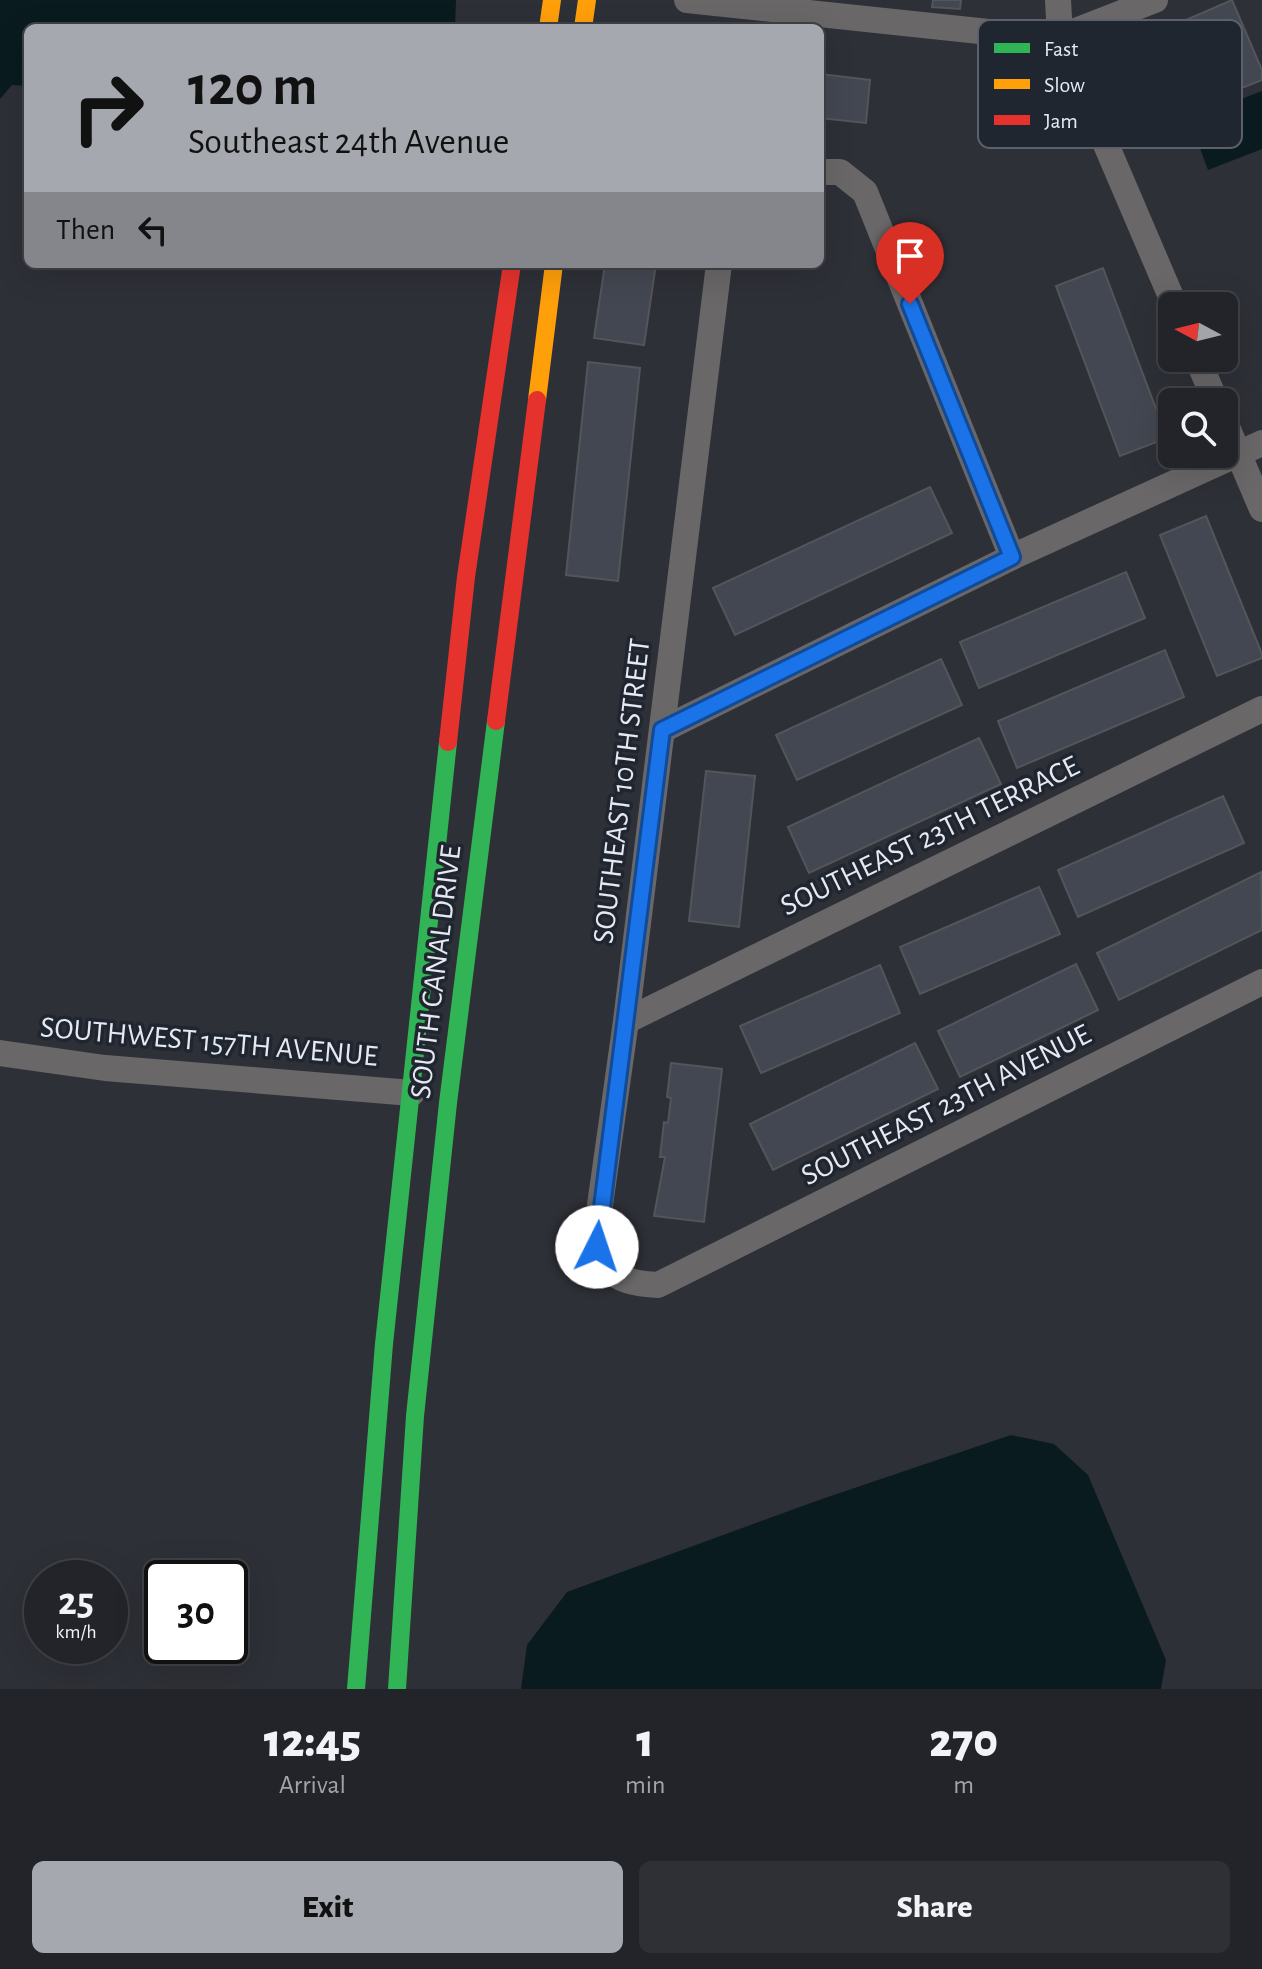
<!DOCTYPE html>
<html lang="en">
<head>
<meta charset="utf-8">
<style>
  body { margin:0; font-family:"Alegreya Sans",sans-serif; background:#2e3035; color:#f1f3f6; height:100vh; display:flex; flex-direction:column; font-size:30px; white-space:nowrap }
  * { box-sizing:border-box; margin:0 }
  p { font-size:26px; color:#a2a4a8 }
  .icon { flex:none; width:44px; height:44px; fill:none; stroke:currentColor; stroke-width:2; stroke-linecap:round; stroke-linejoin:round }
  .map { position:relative; height:1689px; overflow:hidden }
  .sheet { display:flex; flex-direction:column; background:#222429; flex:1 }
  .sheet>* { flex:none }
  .guide { position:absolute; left:24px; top:24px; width:800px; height:244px; border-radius:12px; box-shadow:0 8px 32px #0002,0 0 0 2px #3f4146; background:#a6a8b0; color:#111; overflow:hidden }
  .needle { width:52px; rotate:277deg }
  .tools { position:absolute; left:1158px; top:292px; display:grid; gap:16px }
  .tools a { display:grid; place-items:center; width:80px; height:80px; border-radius:12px; background:#222429; box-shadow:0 8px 32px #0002,0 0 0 2px #3f4146; font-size:40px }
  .speed { position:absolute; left:24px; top:1560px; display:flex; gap:16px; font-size:40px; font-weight:700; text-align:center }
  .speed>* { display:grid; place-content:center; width:104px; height:104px; border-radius:50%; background:#222429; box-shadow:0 8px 32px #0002,0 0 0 2px #3f4146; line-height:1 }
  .speed small { font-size:20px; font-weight:400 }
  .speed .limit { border:4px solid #111; border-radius:12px; background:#fff; color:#111 }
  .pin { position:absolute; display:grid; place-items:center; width:68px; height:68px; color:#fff; margin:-82px -34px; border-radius:50% 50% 50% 0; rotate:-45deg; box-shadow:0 0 8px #0007 }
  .pin .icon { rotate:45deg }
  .me { position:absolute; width:88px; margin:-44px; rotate:4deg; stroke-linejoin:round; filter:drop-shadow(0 0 6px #0008) }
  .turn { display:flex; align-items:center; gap:28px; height:168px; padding:0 32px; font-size:36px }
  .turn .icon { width:104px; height:104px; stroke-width:2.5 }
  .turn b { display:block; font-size:56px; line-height:68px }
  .then { display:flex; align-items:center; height:76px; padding:0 32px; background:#0003; gap:16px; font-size:30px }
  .eta { display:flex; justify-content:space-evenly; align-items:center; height:136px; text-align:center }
  .eta b { font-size:48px; font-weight:800; line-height:56px }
  .primary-button { display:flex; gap:16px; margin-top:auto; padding:16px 32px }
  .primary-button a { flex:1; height:92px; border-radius:12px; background:#a6a8b0; color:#111; font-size:32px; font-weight:800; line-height:92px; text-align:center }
  .primary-button a+a { background:#2e3035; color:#f1f3f6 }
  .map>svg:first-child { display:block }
  .water { fill:#091b1e }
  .building { fill:#434751; stroke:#53555a; stroke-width:2 }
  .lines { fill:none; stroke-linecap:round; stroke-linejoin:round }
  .street { stroke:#6a6768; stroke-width:26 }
  .fast { stroke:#30b455; stroke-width:18 }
  .slow { stroke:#ff9f0a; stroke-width:18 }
  .jam { stroke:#e5322d; stroke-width:18 }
  .route-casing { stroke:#114b97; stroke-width:20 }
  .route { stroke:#1a73e8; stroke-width:14 }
  .labels { text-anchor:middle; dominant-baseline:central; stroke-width:7; stroke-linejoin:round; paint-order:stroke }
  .street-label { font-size:30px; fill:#e6e9f1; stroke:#202630 }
  .key { fill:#202630; stroke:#5b606a; stroke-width:2 }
  .key-label { font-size:22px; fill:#e6e9f1 }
</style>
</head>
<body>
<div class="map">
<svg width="1262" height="1689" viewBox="0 0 1262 1689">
  <rect width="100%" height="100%" fill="#2e3037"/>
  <g class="water">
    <path d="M0,0h456l-1,28h-427v58l-16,-1 -12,14z"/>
    <path d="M1262,91v58l-54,21 -19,-51z"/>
    <path d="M1011,1435l43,9 34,31 78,185 -5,29h-640l6,-44 40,-53 252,-92z"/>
  </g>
  <g class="building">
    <path d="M933,0h28l-1,9 -28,-2z"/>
    <path d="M1232,0l30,70v10l-25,10 -3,-9 -27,12 3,9 -27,12 -34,-78z"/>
    <path d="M820,74l50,6 -4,43 -46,-5z"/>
    <path d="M605,264h51l-12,81 -50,-7z"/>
    <path d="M1103,268l64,170 -47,18 -64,-170z"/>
    <path d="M588,362l52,6 -22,213 -52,-6z"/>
    <path d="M930,487l22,46 -217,102 -22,-47z"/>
    <path d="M1206,516l56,138v4l-45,18 -57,-141z"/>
    <path d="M1126,572l19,46 -166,70 -19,-46z"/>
    <path d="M1165,650l19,47 -167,71 -19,-47z"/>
    <path d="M941,659l21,46 -165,75 -21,-45z"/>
    <path d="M979,738l22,46 -192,89 -21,-46z"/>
    <path d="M706,771l49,5 -16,151 -50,-6z"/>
    <path d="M1223,796l21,47 -166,74 -20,-47z"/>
    <path d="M1261,872l1,58 -143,70 -22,-47z"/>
    <path d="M1039,887l21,47 -140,60 -20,-47z"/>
    <path d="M1076,964l22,46 -138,67 -22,-46z"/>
    <path d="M880,965l20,48 -139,60 -21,-47z"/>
    <path d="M915,1043l23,46 -165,81 -23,-46z"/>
    <path d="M671,1063l51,6 -18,153 -50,-6 11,-59h-5l4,-35 4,1 3,-25 -4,-1z"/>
  </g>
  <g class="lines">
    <g class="street">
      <path d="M687,0l348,37h25l95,-37"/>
      <path d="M1058,0l2,37 115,269"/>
      <path d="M820,172h20l25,20 147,365"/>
      <path d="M719,264l-93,757 -28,198c-2,48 12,64 60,66l604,-303"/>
      <path d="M1197,358l19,44"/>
      <path d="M1224,420l38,89"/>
      <path d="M662,730l350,-173 250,-114"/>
      <path d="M626,1021l636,-312"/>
      <path d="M0,1053l105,15 307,25"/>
    </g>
    <g class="fast">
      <path d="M356,1689l28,-345 64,-602"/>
      <path d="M397,1689l18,-273 33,-313 48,-382"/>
    </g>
    <g class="slow">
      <path d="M548,28l4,-28"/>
      <path d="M583,28l4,-28"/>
      <path d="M537,400l17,-136"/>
    </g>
    <g class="jam">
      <path d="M496,721l41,-321"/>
      <path d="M448,742l18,-165 46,-313"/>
    </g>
  </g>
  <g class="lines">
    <defs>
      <path id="route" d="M597,1247l65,-517 350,-173 -102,-253"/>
    </defs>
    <use href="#route" class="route-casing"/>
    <use href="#route" class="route"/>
  </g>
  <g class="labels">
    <g class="street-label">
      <text transform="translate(622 791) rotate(-83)">SOUTHEAST 10TH STREET</text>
      <text transform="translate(930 836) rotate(-26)">SOUTHEAST 23TH TERRACE</text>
      <text transform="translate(436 972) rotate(-83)">SOUTH CANAL DRIVE</text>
      <text transform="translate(209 1042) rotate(5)">SOUTHWEST 157TH AVENUE</text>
      <text transform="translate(946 1105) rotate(-27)">SOUTHEAST 23TH AVENUE</text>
    </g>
  </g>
  <rect x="978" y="20" width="264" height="128" rx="12" class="key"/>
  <rect x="994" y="43" width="36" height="10" fill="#30b455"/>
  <rect x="994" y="79" width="36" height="10" fill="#ff9f0a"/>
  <rect x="994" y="115" width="36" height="10" fill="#e5322d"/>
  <g class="key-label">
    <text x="1044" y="56">Fast</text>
    <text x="1044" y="92">Slow</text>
    <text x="1044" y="128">Jam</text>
  </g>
</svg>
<div class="tools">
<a><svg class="needle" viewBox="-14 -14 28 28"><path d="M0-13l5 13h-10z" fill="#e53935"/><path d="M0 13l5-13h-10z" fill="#a2a4a8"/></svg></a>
<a><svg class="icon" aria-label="search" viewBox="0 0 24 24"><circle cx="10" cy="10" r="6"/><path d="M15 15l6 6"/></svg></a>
</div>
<div class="speed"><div>25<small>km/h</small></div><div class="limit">30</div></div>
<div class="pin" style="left:910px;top:304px;background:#d93025"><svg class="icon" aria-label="arrive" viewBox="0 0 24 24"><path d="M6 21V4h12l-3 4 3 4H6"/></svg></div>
<svg class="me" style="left:597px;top:1247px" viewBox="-20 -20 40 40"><circle r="19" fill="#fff"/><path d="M0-13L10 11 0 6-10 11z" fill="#1a73e8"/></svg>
<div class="guide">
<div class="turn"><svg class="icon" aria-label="right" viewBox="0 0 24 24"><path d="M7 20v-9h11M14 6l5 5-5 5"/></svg><div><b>120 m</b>Southeast 24th Avenue</div></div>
<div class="then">Then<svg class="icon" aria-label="left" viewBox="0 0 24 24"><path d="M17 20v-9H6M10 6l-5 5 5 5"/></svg></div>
</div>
</div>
<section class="sheet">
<div class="eta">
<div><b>12:45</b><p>Arrival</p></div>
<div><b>1</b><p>min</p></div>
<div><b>270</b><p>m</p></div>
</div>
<div class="primary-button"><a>Exit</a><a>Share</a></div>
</section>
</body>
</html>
